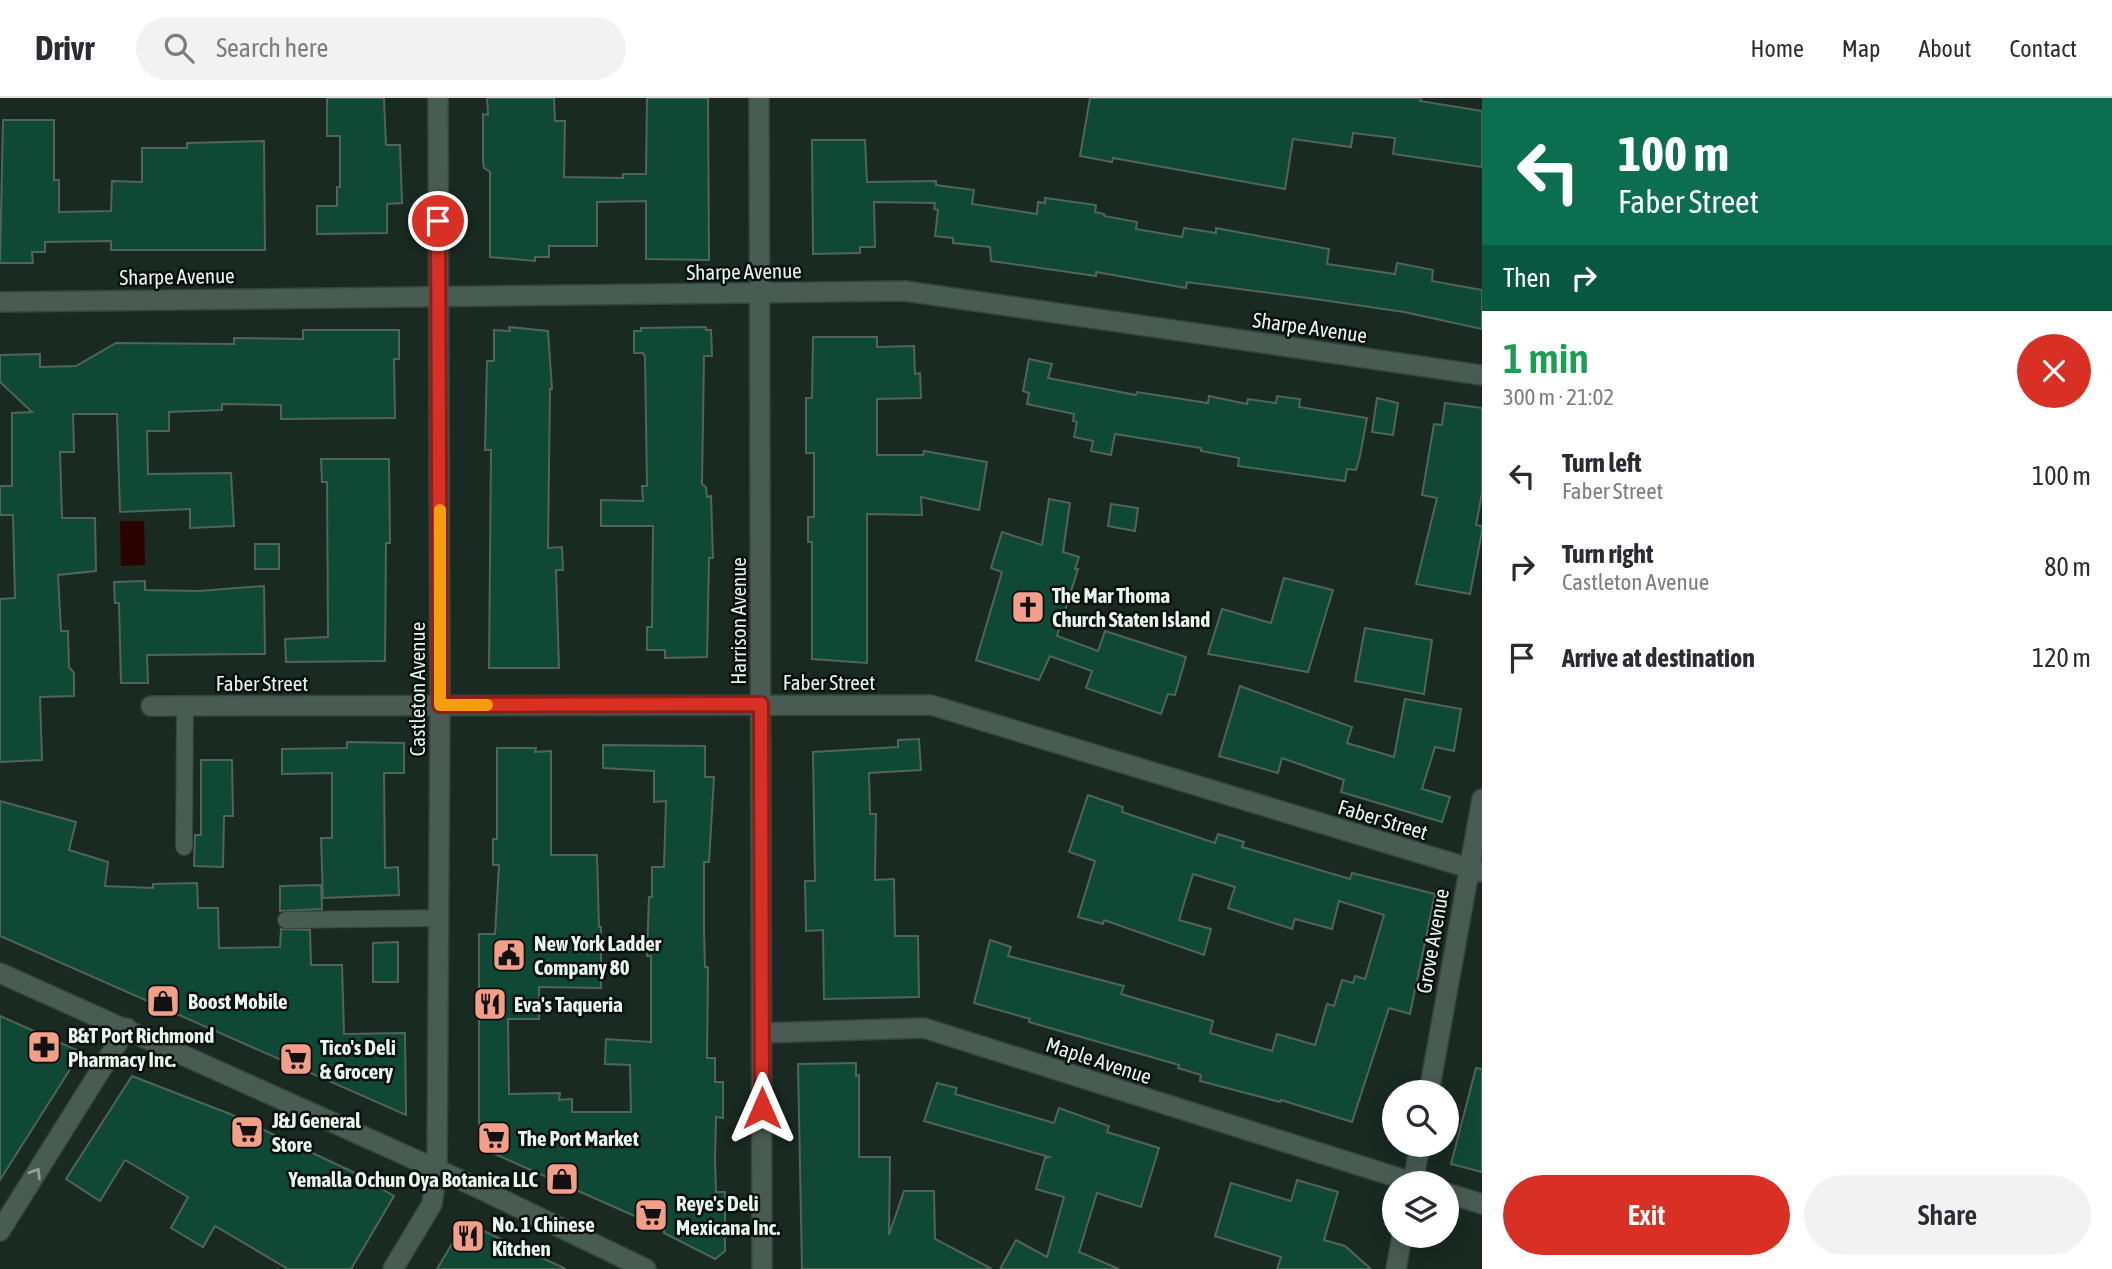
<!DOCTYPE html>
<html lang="en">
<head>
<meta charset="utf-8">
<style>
  body { margin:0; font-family:"Asap Condensed",sans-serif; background:#f2f2f3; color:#2b2b33; height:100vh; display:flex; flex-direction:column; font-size:26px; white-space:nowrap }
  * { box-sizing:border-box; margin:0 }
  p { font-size:23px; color:#7c7c81 }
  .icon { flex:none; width:38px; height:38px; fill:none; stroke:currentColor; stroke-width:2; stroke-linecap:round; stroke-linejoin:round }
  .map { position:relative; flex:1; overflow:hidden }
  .panel { display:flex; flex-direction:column; background:#fff; width:630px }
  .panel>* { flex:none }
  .guide { background:#0b6e4f; color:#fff; overflow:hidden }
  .controls { position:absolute; left:1382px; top:982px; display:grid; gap:14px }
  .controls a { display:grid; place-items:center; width:77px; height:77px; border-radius:50%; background:#fff; box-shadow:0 4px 18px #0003; font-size:35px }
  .pin { position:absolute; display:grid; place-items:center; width:60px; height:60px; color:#fff; margin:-30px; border:4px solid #fff; border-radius:50%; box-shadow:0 2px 7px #0007 }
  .me { position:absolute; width:77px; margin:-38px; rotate:0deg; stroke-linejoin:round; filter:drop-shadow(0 0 5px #0008) }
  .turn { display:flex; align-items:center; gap:24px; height:147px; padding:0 21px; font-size:32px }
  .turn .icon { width:91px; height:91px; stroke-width:2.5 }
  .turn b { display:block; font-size:49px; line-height:60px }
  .then { display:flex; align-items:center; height:66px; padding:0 21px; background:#0003; gap:14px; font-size:26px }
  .round { display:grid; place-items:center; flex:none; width:74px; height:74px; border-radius:37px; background:#f2f2f3 }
  .overview { display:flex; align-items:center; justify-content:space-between; height:119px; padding:0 21px }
  h1 { font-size:42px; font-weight:600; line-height:52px; color:#1e9e55 }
  .primary-button { display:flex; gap:14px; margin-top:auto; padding:14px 21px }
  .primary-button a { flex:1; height:80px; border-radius:42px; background:#d93025; color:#fff; font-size:28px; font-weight:600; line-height:80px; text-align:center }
  .primary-button a+a { background:#f2f2f3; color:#2b2b33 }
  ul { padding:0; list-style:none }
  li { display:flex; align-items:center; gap:21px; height:91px; padding:0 21px }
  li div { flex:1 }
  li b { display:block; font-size:26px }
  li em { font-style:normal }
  header { display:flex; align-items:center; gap:42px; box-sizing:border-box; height:98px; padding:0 35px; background:#fff; border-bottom:2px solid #e1e1e2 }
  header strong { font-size:33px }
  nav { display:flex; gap:38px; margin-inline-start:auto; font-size:24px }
  .search { width:490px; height:63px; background:#f2f2f3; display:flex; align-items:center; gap:18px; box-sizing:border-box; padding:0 24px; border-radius:38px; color:#7c7c81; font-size:26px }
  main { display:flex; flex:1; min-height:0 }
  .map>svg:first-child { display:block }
  .water { fill:#280300 }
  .building { fill:#104836; stroke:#51645b; stroke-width:2 }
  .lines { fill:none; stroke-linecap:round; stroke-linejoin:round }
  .service-casing { stroke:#36443e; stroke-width:18 }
  .minor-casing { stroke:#36443e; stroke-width:22 }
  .tertiary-casing { stroke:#36443e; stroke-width:22 }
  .service { stroke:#495c54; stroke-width:16 }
  .minor { stroke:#495c54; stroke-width:19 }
  .tertiary { stroke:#495c54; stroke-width:19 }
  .oneway { stroke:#91a19a }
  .route-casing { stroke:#8d1f18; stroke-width:18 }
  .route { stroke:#d93025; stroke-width:12 }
  .slow { stroke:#f59e0b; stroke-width:12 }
  .labels { text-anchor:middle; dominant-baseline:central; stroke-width:5; stroke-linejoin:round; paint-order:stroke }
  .street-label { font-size:21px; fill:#eaf5f0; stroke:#09100d }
  .poi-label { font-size:21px; font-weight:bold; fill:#eaf5f0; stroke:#09100d; text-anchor:start }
</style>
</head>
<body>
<header>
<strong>Drivr</strong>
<div class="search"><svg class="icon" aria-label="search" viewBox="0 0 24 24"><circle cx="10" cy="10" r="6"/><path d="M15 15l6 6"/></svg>Search here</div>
<nav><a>Home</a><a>Map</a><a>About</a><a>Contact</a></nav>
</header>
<main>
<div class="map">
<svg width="1482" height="1171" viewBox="0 0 1482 1171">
  <rect width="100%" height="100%" fill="#192a23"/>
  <path class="water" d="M120,423h24l1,44 -24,1z"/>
  <g class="building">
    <path d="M327,0h57l2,47h14l2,58 -15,1v29l-70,1v-28h20v-19h3v-51h-13z"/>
    <path d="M487,0h67l1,23h10l-1,56 59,1v-4h23l1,-76h61l1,162 -63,-1v-58l-49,1v44h-48v11h-14v4l-45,-4v-85l-6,-4 -1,-7v-47l5,1z"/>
    <path d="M1090,0h331l-1,3 62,10v56l-89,-13 2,-16 -42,-5 -2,14 -58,-8 -8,50 -172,-31 -1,4 -32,-6z"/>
    <path d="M3,22h51v60h5v32l52,-1 1,-30 30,1v-34h45v-5l77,-2 1,109h-154v-9l-66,1v10h-13l1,11h-33z"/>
    <path d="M812,42h53l2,42 69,-1v4l38,5 -2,14 65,10 1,-12 7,1v-5l51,7 -1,7 9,2v2l33,6 -1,7 46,8 2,-9 32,5v-5l113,21 -2,15 68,10 2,-11 36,7 -1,11 50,9v39l-78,-17 -82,-12 -135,-18 -1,6 -90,-16v4l-105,-15 -1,-14 -37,-4v-5l-18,-2 3,-26 -4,-1 1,-6 -61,-1 1,45h-15v6l-47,1z"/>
    <path d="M509,229l39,4 4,58h-2l-2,159 14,-1 1,23h-7l3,98h-70l2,-218h-6l2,-89h7v-31l16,1z"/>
    <path d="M706,229v3h5l1,26h-8l-2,128 4,3 1,10 4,-1 2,62h-4l-2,99 -42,1v-8h-18v-23h5l1,-101h-52v-26l42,1 -1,-15h5l-2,-129 -2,-4h-9v-22h7v-3z"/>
    <path d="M303,232h96v29h-5l1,59 -114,1v-14l-59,-1v6l-53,2v19h-22l1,43 83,-1 3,53 -44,2v-19l-70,3 -3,-98h-44l1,38h-14l2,66h33l1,53 -38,4 3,56h7l1,36 5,6v23l-34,1 2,63 -42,2v-163l15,-1 -2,-83h-13v-29h12v-73l20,-1 -32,-30v-27l40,-1v13l36,-1 40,-23 118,1v-6l69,1z"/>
    <path d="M813,239h64v10l37,-1 1,28 5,-1 1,25 -44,1v56h46l1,-4 63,11 -8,48 -58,-13 1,18 -55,-1v149l-55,-4v-117h-4v-25h6v-64h-8v-55h6z"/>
    <path d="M1029,261l23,5 -4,14 88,17 1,-3 71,11 1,-7 38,8 1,-5 28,4 1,-7 23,3 -1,8 68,11 -7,38 -4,14 -9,-1 -2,12 -107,-15 1,-8 -38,-7v-3l-86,-14 -4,21 -20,-4 2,-10 -19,-4 3,-15 -4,-1 1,-7 -47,-10 2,-11 -6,-2z"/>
    <path d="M1377,300l21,5 -5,32 -21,-3z"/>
    <path d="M1445,305l37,5v85l-6,32 6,1v6l-12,62 -54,-10 21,-86 -15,-3 12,-71 8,1z"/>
    <path d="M321,361h68l1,84h-4l-1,118 -99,1 -1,-23 43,-2 -1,-155h-5z"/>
    <path d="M1049,401l21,4 -7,49 16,5 -4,12h3l-21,67 41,15 7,-20 81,26 -11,38 -7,-1 -7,20 -75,-26 6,-17 -42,-15 -11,24 -63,-20 26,-88 -11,-4 11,-36 40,13z"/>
    <path d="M1111,406l27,4 -3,23 -27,-5z"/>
    <rect x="255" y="446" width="24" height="25"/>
    <path d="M1284,480l49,12 -25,82 -100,-18 14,-45 49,14z"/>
    <path d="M145,483v9l54,1 65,-5 1,68 -118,1 1,28h-27l-2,-80h-4l-1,-21z"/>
    <path d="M1365,530l67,12 -8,54 -69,-13z"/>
    <path d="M1240,588l112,41 -5,16 47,14 11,-58 56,10 -7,42 -19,-4 -13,42 28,8 -8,25 -101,-30 3,-12 -62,-22 -4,15 -59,-17z"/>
    <path d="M919,641l2,31 -52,3 1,41h6l-1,66 19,-1 1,57h23l1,61 -95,2 -1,-69 -17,1 -1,-50h10l-2,-129 85,-5v-7z"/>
    <path d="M347,644l57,1v30h-20l1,95 13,-1 1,28 -76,3 -2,-60h11v-65l-50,1v-25l65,-1z"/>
    <path d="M603,647l102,1v31h9l-5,85h-5v68l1,37h3l-1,91h8v24h8v36l-7,-1 -1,42 1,33h9v59l-10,8 -51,-26v-4l-185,-82v-213h16l4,-69h-6v-26h4v-91h39l-1,4 16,-1v104h46l2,72h2v61l-62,-1v32h-31l1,75 51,-1 -1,7 13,-1v13h59l-1,-47 -25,-1 1,-25 45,3v-86h-4l2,-59h3v-30h12l2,-66 -12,1v-31l-51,-3z"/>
    <path d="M201,662h31l1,56h-9l-1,51 -29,-1 1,-31h6z"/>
    <path d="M1088,697l35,12 -1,5 93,31 3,-9 26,8 -2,5 108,32 2,-6 83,21 -25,120 -21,-6 -37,114 -71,-22 -1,2 -80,-21 1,-6 -23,-7 1,-3 -150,-43 1,-3 -56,-16 16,-63 21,7 -3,9 116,30 -3,8 92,27 -3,12 62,18 5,-17 38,11 12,-41 7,2 8,-26 11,3 2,-7 10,3 19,-64 -45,-14 -7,28 -37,-10 -3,10 -64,-21 7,-21 -42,-13 -14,46 32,9 -7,26 -100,-35 -1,4 -25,-7 17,-56 -26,-9z"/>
    <path d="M0,703l76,21 -7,28 39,12 -3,24 48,2v-4l44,-1 1,25h20l1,40 61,-1 1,-18 29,1 1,35h31l2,69 61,-1 1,82 -406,-179z"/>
    <path d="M321,787l1,24 -42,2v-25z"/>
    <path d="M398,844v40h-25v-39z"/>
    <path d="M0,918l81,36 -81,128z"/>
    <path d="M856,965v13l3,-1v82h31l-1,78 15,-44h30l1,48 57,30h-190l-4,-205z"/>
    <path d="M1476,970l6,1v103l-31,-8z"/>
    <path d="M132,978l98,38 125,59 39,23 -43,73h-63l-73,-43 -12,21 -32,-19 17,-31 -63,-37 -25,41 -34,-22z"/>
    <path d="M937,985l20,5 -2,6 99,29 5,-15 50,18 -2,6 52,16 -18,59 -44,-14 -18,59 40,17h-119l16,-29 31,17 17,-60 -28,-8 9,-31 4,-1 -125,-36z"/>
    <path d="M1297,1082l41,12 -14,48 21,6 26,23h-94l4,-12 -66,-21 16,-53 60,18z"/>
    <path d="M465,1124l19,9 82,38h-129z"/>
  </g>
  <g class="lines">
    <defs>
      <g id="service">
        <path d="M184,749l1,-141"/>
        <path d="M286,822l153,-2"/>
      </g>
      <g id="minor">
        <path d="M759,0l3,1171"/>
        <path d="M0,204l905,-11 577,84"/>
        <path d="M151,608l780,-1 551,167"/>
        <path d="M763,935l161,-5 491,155"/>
        <path d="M1429,994l53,-293"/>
        <path d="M437,1072l3,-465 -2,-607"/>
        <path d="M1413,1085l7,-39"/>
        <path d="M1447,1095l35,11"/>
        <path d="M0,1133l127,-203"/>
        <path d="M1396,1171l6,-33"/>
      </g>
      <g id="tertiary">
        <path d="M0,875l474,213 172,83"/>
        <path d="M393,1171l39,-65 5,-34"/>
      </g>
    </defs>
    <use href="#service" class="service-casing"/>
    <use href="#minor" class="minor-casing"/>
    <use href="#tertiary" class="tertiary-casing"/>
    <use href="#service" class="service"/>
    <use href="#minor" class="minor"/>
    <use href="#tertiary" class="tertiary"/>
  </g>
  <defs><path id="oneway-chevron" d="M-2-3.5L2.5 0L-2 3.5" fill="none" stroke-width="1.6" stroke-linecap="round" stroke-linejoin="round" transform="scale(1.75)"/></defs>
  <use class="oneway" href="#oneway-chevron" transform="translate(36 1075) rotate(-58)"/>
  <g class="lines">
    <defs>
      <path id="route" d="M438,123l2,484 321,-1 1,404"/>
    </defs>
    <use href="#route" class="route-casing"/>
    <use href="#route" class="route"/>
    <path class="slow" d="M440,412v195h47"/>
  </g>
  <defs>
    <symbol id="church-square" viewBox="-11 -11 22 22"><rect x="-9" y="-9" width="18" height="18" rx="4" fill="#f49e89" stroke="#09100d"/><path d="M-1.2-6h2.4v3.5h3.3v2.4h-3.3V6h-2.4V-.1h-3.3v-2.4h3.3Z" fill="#111"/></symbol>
    <symbol id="civic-square" viewBox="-11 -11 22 22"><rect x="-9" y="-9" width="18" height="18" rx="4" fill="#f49e89" stroke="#09100d"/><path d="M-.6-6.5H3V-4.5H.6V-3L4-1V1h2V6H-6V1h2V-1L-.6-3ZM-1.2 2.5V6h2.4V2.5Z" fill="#111"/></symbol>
    <symbol id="shop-square" viewBox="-11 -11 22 22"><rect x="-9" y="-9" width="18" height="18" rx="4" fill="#f49e89" stroke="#09100d"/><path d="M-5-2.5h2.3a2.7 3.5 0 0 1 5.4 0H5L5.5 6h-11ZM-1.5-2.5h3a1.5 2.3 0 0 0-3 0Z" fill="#111"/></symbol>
    <symbol id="restaurant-square" viewBox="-11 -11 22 22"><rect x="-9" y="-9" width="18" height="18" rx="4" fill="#f49e89" stroke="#09100d"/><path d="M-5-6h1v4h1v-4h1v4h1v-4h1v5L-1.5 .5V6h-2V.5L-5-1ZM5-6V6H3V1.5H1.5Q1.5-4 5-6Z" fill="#111"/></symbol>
    <symbol id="pharmacy-square" viewBox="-11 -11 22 22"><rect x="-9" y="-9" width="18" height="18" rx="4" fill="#f49e89" stroke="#09100d"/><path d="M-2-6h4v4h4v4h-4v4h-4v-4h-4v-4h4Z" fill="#111"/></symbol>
    <symbol id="supermarket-square" viewBox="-11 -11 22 22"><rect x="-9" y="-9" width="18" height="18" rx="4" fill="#f49e89" stroke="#09100d"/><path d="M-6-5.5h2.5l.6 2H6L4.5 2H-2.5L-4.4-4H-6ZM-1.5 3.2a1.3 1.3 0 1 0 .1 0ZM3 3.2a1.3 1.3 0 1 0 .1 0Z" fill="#111"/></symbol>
  </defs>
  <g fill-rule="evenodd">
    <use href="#church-square" x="1009" y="490" width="38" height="38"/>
    <use href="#civic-square" x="490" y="838" width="38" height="38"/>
    <use href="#shop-square" x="144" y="884" width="38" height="38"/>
    <use href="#restaurant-square" x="471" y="887" width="38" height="38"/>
    <use href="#pharmacy-square" x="25" y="930" width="38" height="38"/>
    <use href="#supermarket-square" x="277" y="942" width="38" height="38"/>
    <use href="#supermarket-square" x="228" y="1015" width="38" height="38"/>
    <use href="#supermarket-square" x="475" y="1021" width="38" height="38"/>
    <use href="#shop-square" x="543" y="1062" width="38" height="38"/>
    <use href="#supermarket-square" x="632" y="1098" width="38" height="38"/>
    <use href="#restaurant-square" x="449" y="1119" width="38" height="38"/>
  </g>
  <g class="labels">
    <g class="street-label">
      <text transform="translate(744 173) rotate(-1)">Sharpe Avenue</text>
      <text transform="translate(177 178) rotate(-1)">Sharpe Avenue</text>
      <text transform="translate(1310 229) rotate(8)">Sharpe Avenue</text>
      <text transform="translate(738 523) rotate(-90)">Harrison Avenue</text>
      <text x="829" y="584">Faber Street</text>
      <text x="262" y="585">Faber Street</text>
      <text transform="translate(417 591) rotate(-90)">Castleton Avenue</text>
      <text transform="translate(1383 721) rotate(17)">Faber Street</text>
      <text transform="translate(1432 843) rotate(-80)">Grove Avenue</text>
      <text transform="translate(1099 962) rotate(18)">Maple Avenue</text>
    </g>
    <g class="poi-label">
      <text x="1052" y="497">The Mar Thoma<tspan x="1052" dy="24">Church Staten Island</tspan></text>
      <text x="534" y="845">New York Ladder<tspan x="534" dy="24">Company 80</tspan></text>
      <text x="188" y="903">Boost Mobile</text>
      <text x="514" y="906">Eva's Taqueria</text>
      <text x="68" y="937">B&amp;T Port Richmond<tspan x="68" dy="24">Pharmacy Inc.</tspan></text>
      <text x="320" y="949">Tico's Deli<tspan x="320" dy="24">&amp; Grocery</tspan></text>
      <text x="272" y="1022">J&amp;J General<tspan x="272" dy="24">Store</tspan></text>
      <text x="518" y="1040">The Port Market</text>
      <text x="538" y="1081" text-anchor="end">Yemalla Ochun Oya Botanica LLC</text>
      <text x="676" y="1105">Reye's Deli<tspan x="676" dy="24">Mexicana Inc.</tspan></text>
      <text x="492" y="1126">No. 1 Chinese<tspan x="492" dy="24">Kitchen</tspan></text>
    </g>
  </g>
</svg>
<div class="controls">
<a><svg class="icon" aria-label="search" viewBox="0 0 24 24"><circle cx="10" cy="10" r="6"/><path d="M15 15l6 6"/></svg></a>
<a><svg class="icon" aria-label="layers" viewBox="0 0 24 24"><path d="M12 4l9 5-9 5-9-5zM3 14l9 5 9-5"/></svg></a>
</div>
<div class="pin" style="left:438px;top:123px;background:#d93025"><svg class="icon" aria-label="arrive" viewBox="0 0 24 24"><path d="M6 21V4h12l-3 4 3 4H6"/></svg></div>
<svg class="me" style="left:762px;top:1010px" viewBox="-20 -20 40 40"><path d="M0-17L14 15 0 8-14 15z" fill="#d93025" stroke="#fff" stroke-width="4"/></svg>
</div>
<section class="panel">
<div class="guide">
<div class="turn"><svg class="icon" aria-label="left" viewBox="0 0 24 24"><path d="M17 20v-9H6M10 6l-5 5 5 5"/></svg><div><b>100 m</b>Faber Street</div></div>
<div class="then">Then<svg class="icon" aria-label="right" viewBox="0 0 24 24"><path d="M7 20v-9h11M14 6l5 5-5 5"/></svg></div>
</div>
<div class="overview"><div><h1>1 min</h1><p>300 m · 21:02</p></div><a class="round" style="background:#d93025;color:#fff"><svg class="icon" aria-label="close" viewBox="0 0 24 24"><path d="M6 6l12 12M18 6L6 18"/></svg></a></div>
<ul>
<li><svg class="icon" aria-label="left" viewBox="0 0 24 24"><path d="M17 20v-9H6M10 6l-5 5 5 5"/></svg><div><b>Turn left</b><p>Faber Street</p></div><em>100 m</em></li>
<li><svg class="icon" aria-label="right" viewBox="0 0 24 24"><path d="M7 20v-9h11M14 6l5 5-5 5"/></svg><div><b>Turn right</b><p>Castleton Avenue</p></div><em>80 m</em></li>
<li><svg class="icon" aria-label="arrive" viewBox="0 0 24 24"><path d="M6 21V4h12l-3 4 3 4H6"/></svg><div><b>Arrive at destination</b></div><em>120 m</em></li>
</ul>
<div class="primary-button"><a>Exit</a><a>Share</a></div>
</section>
</main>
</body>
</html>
